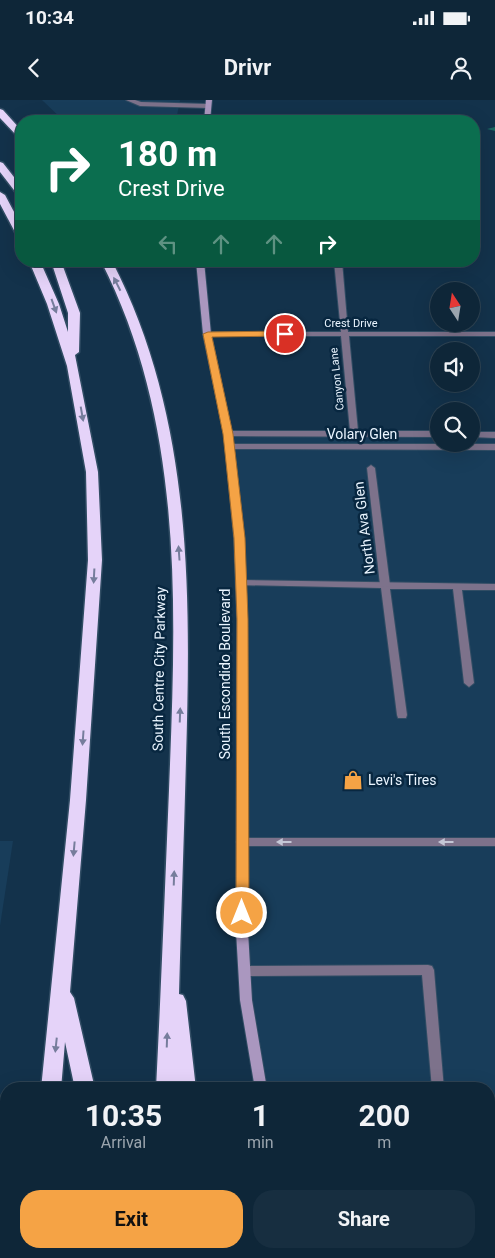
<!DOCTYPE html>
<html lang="en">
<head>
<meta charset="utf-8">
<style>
  body { margin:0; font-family:Roboto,sans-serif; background:#172e40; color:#f1f3f6; height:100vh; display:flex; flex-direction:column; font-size:19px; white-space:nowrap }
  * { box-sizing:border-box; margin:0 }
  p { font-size:16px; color:#9ba5ae }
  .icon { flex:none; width:28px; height:28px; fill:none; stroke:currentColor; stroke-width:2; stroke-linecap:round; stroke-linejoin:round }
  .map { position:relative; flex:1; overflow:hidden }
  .sheet { position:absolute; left:0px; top:982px; width:495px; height:176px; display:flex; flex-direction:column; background:#0e2638; border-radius:20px 20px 0 0; box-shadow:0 5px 20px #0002,0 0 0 1px #2e4353 }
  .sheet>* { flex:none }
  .top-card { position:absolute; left:15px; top:15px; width:465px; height:152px; border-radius:20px; box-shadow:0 5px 20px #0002,0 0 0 1px #2e4353; background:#0b6e4f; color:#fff; overflow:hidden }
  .needle { width:32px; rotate:348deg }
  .tools { position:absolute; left:430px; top:182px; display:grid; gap:10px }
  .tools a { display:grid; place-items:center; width:50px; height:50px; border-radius:50%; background:#0e2638; box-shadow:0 5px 20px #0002,0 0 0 1px #2e4353; font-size:25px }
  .pin { position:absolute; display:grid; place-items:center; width:42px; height:42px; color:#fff; margin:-21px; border:2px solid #fff; border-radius:50%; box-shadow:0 1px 5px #0007 }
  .me { position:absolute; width:55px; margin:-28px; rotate:0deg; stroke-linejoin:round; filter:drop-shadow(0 0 4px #0008) }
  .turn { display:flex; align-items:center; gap:18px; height:105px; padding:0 20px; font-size:22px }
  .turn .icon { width:65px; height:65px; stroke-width:2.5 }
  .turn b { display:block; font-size:35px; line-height:42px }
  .lanes { display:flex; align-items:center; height:48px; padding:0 20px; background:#0003; justify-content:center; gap:25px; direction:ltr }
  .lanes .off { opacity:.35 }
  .eta { display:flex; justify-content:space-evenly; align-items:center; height:85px; text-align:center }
  .eta b { font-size:30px; font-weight:700; line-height:35px }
  .action { display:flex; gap:10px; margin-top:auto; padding:10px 20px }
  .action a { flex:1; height:58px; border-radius:20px; background:#f5a345; color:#111; font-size:20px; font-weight:700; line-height:58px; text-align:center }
  .action a+a { background:#172e40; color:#f1f3f6 }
  .status { display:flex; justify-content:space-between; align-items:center; height:35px; padding:0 25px; background:#0e2638; direction:ltr }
  .status svg { height:14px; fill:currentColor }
  header { display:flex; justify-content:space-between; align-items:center; height:65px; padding:0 20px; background:#0e2638; font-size:22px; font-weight:700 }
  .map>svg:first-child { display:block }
  .built { fill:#183d5a }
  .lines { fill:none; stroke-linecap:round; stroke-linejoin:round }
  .stream { fill:#1b6760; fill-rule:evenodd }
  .lane-casing { stroke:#314d64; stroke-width:2 }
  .street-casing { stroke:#314d64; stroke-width:2 }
  .secondary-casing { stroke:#314d64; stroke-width:2 }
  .highway-casing { stroke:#314d64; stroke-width:3 }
  .lane { fill:#7d728b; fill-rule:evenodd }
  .street { fill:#7d728b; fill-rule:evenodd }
  .secondary { fill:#aa97bf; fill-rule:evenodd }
  .highway { fill:#e5d3f9; fill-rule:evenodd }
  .oneway { fill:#767d9c }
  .oneway2 { fill:#c4c7d6 }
  .route { fill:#f5a345; stroke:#9f6a2d }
  .labels { text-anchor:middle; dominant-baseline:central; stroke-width:5; stroke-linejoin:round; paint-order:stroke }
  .far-street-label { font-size:11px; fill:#eaf5ff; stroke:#082740 }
  .street-label { font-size:14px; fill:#eaf5ff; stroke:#082740 }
  .poi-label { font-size:14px; fill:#eaf5ff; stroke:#082740; text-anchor:start }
</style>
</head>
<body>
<div class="status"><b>10:34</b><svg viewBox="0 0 49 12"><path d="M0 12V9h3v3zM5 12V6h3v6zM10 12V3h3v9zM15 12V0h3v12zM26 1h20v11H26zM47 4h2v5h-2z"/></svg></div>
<header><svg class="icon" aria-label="back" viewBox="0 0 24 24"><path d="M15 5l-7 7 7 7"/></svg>Drivr<svg class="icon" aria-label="person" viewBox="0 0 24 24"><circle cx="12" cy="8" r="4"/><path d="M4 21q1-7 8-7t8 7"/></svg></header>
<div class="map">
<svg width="495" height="1158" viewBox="0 0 495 1158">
  <rect width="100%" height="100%" fill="#13324b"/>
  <g class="built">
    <path d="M42,0h138l-4,21h-112z"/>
    <path d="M228,334h211v10h32v-10l24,1v823h-197l-1,-5 192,-1v-163h-228l-15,-89 -4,-381z"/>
    <path d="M0,741h13l-13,85z"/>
  </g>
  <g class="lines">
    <path class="stream" d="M495,27v4l-8,-2z"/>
    <defs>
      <g id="lane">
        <path d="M126,0h9l6,2 67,2 3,2 -3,2 -68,-2z"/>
        <path d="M241,480l254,4v6h-33l12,93 -5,4 -5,-4 -11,-94h-63l17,126 -1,3h-8l-1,-3 -16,-127 -143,-3 -2,-2 2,-2z"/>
        <path d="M242,738h253v8h-253l-4,-1 -2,-3 2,-3z"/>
        <path d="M428,865l4,1 2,4 10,119h-12l-10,-114 -177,1 -4,-1 -2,-4 2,-4 4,-1z"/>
        <path d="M445,1152h14l1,6h-14z"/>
      </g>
      <g id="street">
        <path d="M334,161h8l6,71h147v4h-146l9,95h81v6l-214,-1 -1,-2 4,-3h122l-9,-95h-134l-4,-2 4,-2h134z"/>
        <path d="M471,332h24v6l-24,-1z"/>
        <path d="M230,344h265v6l-268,-1 -1,-2z"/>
        <path d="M371,365l4,3 15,117 -5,3 -5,-3 -13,-117z"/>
      </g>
      <g id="secondary">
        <path d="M206,0h6l-2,21h-6z"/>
        <path d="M196,161h8l7,73 21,100 12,104 3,81 1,312 4,69 15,89h-12l-15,-89 -4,-69 1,-312 -3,-81 -10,-104 -21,-100z"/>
        <path d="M290,1152h14l1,6h-14z"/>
      </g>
      <g id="highway">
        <path d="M0,9l3,1 18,20v8l-3,-1 -18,-19z"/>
        <path d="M0,62l3,1 18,23v9l-4,-1 -17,-22z"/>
        <path d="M0,92l5,3 16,30v12l-5,-3 -16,-30z"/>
        <path d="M29,161h11l19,43 9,28v-19l-17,-52h10l19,52 -1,39 -4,3 23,117 4,88 -16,240 -16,192 4,6 21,91h-20l-10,-47 -4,47h-20l29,-289 18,-240 -2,-88 -19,-106 -20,-62z"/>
        <path d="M101,161h11c80,155 79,328 74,498 -2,78 -5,157 -7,235l4,1 3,6 10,88h-20v-7v7h-20c5,-100 9,-200 13,-299 7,-180 16,-364 -68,-529z"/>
        <rect x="23" y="1152" width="20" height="6"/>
        <path d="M73,1152h21l2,6h-21z"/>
        <path d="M150,1152h20l-1,6h-20z"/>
        <path d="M232,1152h25l2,6h-25z"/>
      </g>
    </defs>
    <use href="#lane" class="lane-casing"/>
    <use href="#street" class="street-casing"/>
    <use href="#secondary" class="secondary-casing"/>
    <use href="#highway" class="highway-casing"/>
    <use href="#lane" class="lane"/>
    <use href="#street" class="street"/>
    <use href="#secondary" class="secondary"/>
    <use href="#highway" class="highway"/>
  </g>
  <defs><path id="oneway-solid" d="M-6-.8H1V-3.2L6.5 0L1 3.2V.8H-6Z" transform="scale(1.25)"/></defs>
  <g class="oneway">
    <use href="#oneway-solid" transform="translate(117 184) rotate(-117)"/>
    <use href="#oneway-solid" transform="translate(54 206) rotate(70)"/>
    <use href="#oneway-solid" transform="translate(82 314) rotate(80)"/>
    <use href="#oneway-solid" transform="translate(179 453) rotate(-94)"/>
    <use href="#oneway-solid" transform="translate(94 476) rotate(93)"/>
    <use href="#oneway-solid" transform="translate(180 615) rotate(-88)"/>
    <use href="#oneway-solid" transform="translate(83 638) rotate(94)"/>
    <use href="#oneway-solid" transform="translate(74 749) rotate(95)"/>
    <use href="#oneway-solid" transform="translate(174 778) rotate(-88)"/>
    <use href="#oneway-solid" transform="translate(167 940) rotate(-88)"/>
    <use href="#oneway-solid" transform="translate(56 945) rotate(96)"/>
  </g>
  <g class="oneway2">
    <use href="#oneway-solid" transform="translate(284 742) rotate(-180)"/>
    <use href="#oneway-solid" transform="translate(446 742) rotate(-180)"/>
  </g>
  <path class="route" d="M285,231l3,1v4l-76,1 21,97 12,104 3,81 1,294 -2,4 -5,1 -5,-1 -1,-4 1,-294 -3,-81 -11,-104 -20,-100 5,-2z"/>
  <defs>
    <symbol id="shop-bare" viewBox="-9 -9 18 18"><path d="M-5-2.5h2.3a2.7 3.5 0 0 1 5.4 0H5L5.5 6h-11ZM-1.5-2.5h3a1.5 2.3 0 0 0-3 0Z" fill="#f5a345" stroke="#082740" stroke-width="2.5" paint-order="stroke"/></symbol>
  </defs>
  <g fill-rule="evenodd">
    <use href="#shop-bare" x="339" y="666" width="28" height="28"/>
  </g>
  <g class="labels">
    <g class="far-street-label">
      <text x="351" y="223">Crest Drive</text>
      <text transform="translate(337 279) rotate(-96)">Canyon Lane</text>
    </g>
    <g class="street-label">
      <text x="362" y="334">Volary Glen</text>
      <text transform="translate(364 428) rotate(-97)">North Ava Glen</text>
      <text transform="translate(159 569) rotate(-89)">South Centre City Parkway</text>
      <text transform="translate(225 574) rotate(-90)">South Escondido Boulevard</text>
    </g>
    <g class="poi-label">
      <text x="368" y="680">Levi's Tires</text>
    </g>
  </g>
</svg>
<div class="tools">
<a><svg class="needle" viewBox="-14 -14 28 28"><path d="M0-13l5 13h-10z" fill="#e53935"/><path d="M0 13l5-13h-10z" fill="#9ba5ae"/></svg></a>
<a><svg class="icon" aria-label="sound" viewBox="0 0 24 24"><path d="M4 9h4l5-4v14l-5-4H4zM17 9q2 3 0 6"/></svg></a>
<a><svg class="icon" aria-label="search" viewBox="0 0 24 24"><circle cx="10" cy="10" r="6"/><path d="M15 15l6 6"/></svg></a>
</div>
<div class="pin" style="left:285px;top:234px;background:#d93025"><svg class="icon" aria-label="arrive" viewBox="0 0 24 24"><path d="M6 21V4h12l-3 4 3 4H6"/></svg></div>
<svg class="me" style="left:242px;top:813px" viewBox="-20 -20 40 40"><circle r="17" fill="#f5a345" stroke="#fff" stroke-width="3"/><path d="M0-11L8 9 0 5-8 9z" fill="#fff"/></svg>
<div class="top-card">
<div class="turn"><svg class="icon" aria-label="right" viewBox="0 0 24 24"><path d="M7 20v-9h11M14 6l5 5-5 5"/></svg><div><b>180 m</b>Crest Drive</div></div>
<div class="lanes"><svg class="icon off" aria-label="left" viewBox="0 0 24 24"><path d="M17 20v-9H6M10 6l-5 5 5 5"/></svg><svg class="icon off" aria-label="ahead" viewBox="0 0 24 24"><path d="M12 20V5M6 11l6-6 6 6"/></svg><svg class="icon off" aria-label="ahead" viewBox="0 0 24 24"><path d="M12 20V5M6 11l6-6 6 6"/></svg><svg class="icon" aria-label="right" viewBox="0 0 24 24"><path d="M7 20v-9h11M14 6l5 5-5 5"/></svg></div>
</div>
<section class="sheet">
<div class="eta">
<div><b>10:35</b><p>Arrival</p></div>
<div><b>1</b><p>min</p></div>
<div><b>200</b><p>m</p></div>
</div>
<div class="action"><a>Exit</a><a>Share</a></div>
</section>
</div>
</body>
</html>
